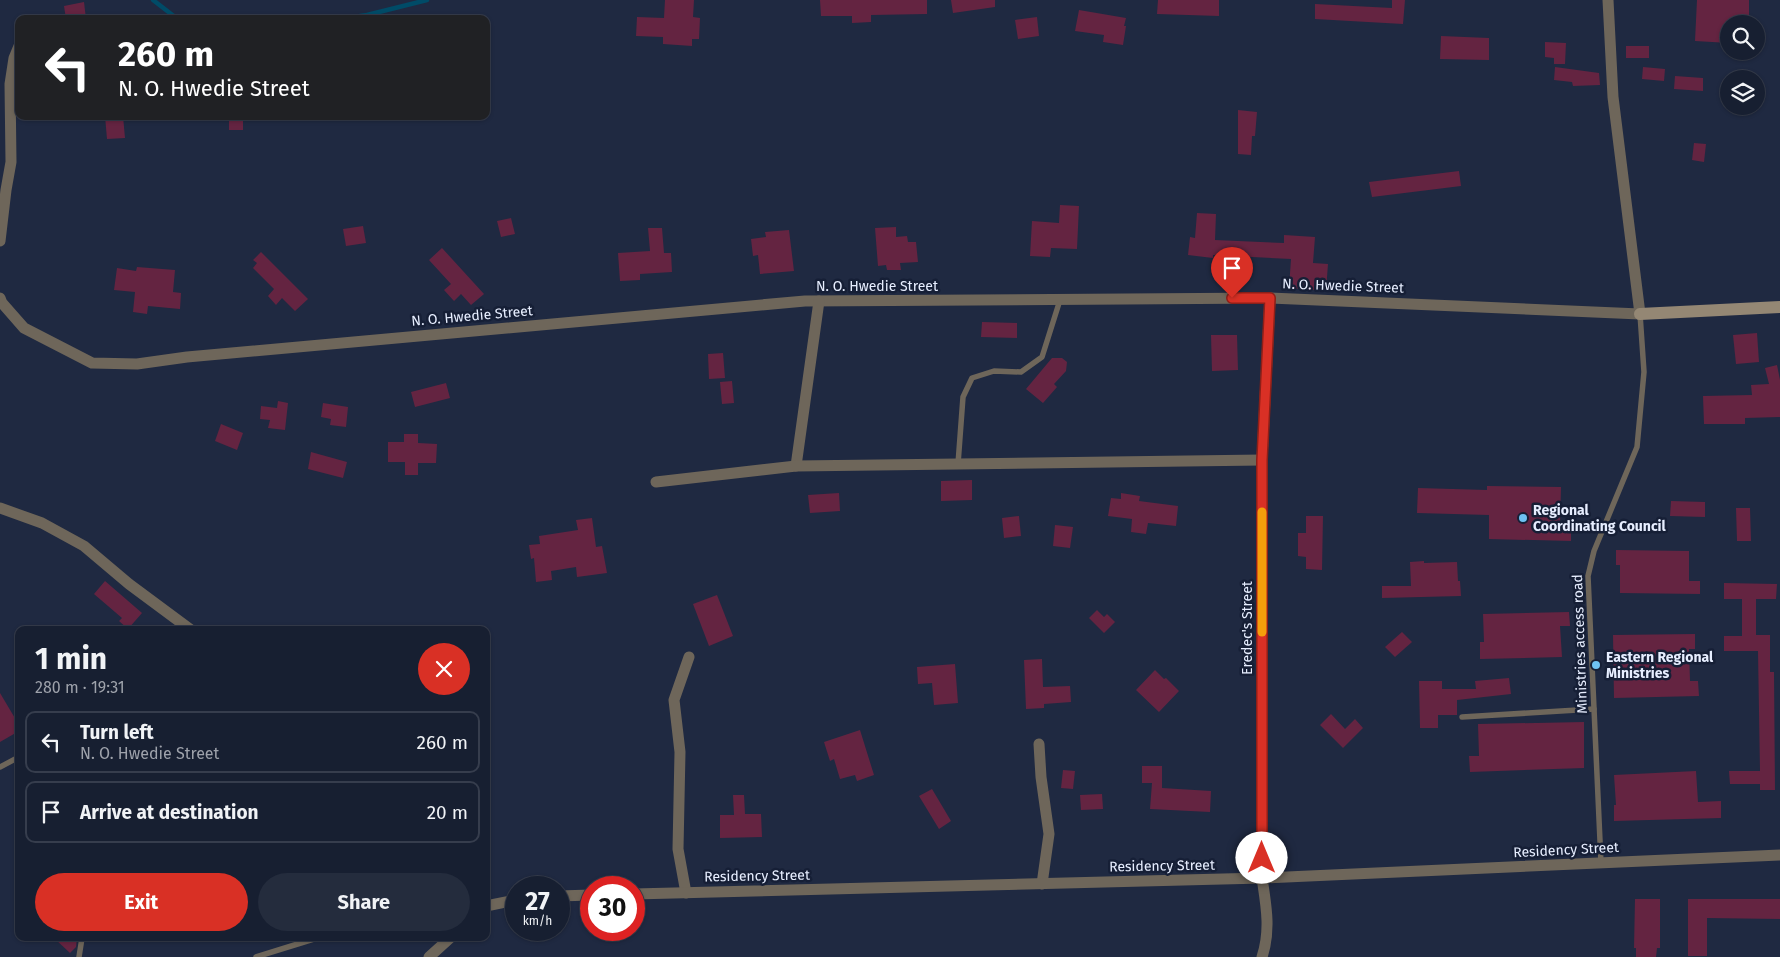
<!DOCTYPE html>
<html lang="en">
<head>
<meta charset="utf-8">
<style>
  body { margin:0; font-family:"Fira Sans",sans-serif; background:#242c3d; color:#f1f3f6; height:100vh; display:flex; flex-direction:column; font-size:19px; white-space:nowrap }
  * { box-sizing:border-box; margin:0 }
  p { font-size:16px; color:#9ea2ab }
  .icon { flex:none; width:28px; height:28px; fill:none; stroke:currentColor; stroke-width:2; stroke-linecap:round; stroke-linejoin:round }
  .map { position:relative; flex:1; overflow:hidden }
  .details { position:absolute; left:15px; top:626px; width:475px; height:315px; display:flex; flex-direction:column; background:#171f31; border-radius:10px; box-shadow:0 1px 4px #0004,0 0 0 1px #363d4d }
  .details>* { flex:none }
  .hud { position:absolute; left:15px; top:15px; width:475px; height:105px; border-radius:10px; box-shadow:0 1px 4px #0004,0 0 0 1px #363d4d; background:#202124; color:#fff; overflow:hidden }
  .tools { position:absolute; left:1720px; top:15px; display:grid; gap:10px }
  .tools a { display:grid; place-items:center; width:45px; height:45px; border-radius:50%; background:#171f31; box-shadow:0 1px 4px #0004,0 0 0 1px #363d4d; font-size:25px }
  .speed { position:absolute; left:505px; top:876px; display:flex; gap:10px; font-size:25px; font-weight:700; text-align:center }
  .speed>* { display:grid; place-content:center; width:65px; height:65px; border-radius:50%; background:#171f31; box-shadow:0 1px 4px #0004,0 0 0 1px #363d4d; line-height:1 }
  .speed small { font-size:12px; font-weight:400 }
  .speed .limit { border:8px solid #d22; background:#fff; color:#111 }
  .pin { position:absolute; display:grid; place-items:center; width:42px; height:42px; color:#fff; margin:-51px -21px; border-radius:50% 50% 50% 0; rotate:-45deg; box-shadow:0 0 5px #0007 }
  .pin .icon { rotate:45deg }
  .me { position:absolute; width:55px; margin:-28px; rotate:0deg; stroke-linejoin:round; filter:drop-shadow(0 0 4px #0008) }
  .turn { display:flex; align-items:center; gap:18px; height:105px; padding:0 20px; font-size:22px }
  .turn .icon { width:65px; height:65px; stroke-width:2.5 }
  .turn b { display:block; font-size:35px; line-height:42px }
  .round { display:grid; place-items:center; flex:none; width:52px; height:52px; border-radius:26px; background:#242c3d }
  .summary { display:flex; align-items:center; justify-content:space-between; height:85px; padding:0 20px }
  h1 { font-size:30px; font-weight:700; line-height:38px }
  .cta { display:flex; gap:10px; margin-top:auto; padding:10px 20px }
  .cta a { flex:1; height:58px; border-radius:30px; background:#d93025; color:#fff; font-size:20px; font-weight:700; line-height:58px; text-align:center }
  .cta a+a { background:#242c3d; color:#f1f3f6 }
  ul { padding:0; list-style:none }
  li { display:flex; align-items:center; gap:15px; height:62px; margin:0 10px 8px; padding:0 10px; border:2px solid #363d4d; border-radius:10px }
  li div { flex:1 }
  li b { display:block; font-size:19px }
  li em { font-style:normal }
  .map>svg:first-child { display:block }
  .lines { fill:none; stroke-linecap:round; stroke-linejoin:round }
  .stream { stroke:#004b67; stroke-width:4.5 }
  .building { fill:#642441 }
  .lane { stroke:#6e665a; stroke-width:5.5 }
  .street { stroke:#6e665a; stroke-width:11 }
  .secondary { stroke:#948774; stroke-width:12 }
  .route-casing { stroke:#8d1f18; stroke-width:12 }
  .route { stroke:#d93025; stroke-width:9 }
  .slow { stroke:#f59e0b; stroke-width:9 }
  .poi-dot { fill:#6ec2f3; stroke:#161f36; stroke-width:2 }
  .labels { text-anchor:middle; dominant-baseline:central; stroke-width:5; stroke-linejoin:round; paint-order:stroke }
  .street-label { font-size:14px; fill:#e7eeff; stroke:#161f36 }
  .poi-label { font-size:14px; font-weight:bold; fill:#e7eeff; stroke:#161f36; text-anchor:start }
</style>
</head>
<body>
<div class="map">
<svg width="1780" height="957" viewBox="0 0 1780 957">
  <rect width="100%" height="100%" fill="#1f2941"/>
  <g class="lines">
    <g class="stream">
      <path d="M153,0l22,17 6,2"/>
      <path d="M340,19l27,-4 60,-15"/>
    </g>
  </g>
  <g class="building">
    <path d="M665,0h29l-1,17 7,1 -1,21h-7v7l-29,-2v-7l-27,-1 1,-19 27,1z"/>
    <path d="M820,0h107v14l-56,1v7l-19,1v-7h-31z"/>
    <path d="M951,0h44v7l-42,6z"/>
    <path d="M1158,0h61v16l-62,-2z"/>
    <path d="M1392,0h13l-2,24 -88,-5v-15l77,4z"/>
    <path d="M1697,0h52v24h-20v19l-34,-2z"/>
    <path d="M84,2l2,17h-20l-2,-13z"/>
    <path d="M1079,10l47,8 -2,8h2l-3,19 -20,-3 1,-7 -29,-4z"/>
    <path d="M1037,17l2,19 -21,3 -3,-19z"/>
    <path d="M1441,36l48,2v22l-49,-1z"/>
    <path d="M1545,42l21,1 -1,21h-11v-6l-9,-1z"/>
    <rect x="1626" y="46" width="23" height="12"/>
    <path d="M1555,67l44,6 1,12 -27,1 -1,-4 -18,-2z"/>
    <path d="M1643,67l22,2 -1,12 -22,-2z"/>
    <path d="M1675,76l28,2v13l-29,-2z"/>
    <path d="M1238,110l19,2 -2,24h-3l-1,19 -13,-1z"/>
    <path d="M105,116h18l2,22 -18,1z"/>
    <rect x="229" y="116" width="14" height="14"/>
    <path d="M1694,143l12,1 -2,18 -12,-2z"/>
    <path d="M1459,171l2,15 -89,11 -3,-15z"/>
    <path d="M1060,205l19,1 -2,43 -26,-1 -1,9 -20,-1 2,-35 27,2z"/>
    <path d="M1197,213l19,1 -1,26 69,3v-8l31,2 -2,26 15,1 -2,27 -37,-3 2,-29 -78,-4v3l-25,-3 2,-18 5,1z"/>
    <path d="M511,218l4,16 -14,3 -4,-16z"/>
    <path d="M363,226l3,17 -20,3 -3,-17z"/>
    <path d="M896,227v10l11,-1 1,6h8l2,20 -18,1 1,7h-14l-1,-5 -8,1 -3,-38z"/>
    <path d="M648,228h14l2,25h7l1,19 -32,2v6l-20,1 -2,-28 32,-2z"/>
    <path d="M789,230l5,41 -34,3 -2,-19 -5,1 -2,-17 15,-2 -1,-5z"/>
    <path d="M442,248l42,46 -13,11 -10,-11 -7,7 -10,-11 7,-6 -22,-24z"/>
    <path d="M261,252l47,47 -13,12 -13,-13 -6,7 -8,-9 6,-7 -21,-21 4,-5 -4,-3z"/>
    <path d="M137,267l38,3 -2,22 8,1 -1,16 -32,-3 -1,8 -14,-2 2,-20 -21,-2 3,-22 19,3z"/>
    <path d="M982,322l35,1v15l-36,-1z"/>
    <path d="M1757,333l2,29 -23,2 -3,-29z"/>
    <path d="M1211,335h26l1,35 -26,1z"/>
    <path d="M723,353l2,25 -16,1 -1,-25z"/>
    <path d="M1052,358h10l5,4 -1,9 -12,13 3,3 -14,16 -17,-14z"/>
    <path d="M1777,365l3,15v37l-35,1v6h-41l-1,-28 49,-1 -1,-10 18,-1 -4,-16z"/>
    <path d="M732,381l2,22 -12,1 -2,-22z"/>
    <path d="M446,383l4,15 -35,9 -4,-15z"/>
    <path d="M278,401l10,2 -3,27 -17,-2 2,-8 -10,-1 1,-13 16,2z"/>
    <path d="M323,403l25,4 -2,20 -16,-2 1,-6 -10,-2z"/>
    <path d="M221,424l22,9 -6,17 -22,-9z"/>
    <path d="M404,434h14v9l19,1 -1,19h-18v12h-13v-13h-17v-20h16z"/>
    <path d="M311,452l36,10 -4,16 -35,-9z"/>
    <path d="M972,480v20l-31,1v-20z"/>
    <path d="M1487,486l74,1 -1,38h11v16l-82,-2v-24l-72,-2 1,-25 69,2z"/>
    <path d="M839,493l1,18 -30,2 -2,-18z"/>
    <path d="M1121,493l19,3 -1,5 39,5 -2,20 -28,-3 -2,11 -15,-2 1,-13 -24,-3 3,-18 10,1z"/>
    <path d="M1671,501l34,1v15l-35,-1z"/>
    <path d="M1736,508h14l1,33h-14z"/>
    <path d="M1019,516l2,20 -17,2 -2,-20z"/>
    <path d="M1306,516h17l-1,54 -16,-1v-12l-8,-1v-23h8z"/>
    <path d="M592,518l4,29 6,-1 5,27 -30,4 -1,-10 -25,4 1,9 -16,2 -2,-24 -3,1 -2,-14 11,-1 -1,-8 39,-6 -2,-10z"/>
    <path d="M1055,525l18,2 -3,21 -17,-2z"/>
    <path d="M1616,550l73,1v30h11v13l-80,-1v-28h-4z"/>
    <path d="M1424,561v2l33,-1 1,19h2l1,15 -79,2v-12h29l-1,-24z"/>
    <path d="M105,581l37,32 -14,16 -9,-8 3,-3 -28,-24z"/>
    <path d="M1724,583l53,1 -1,15h-20v36h14v37h4l1,118h-15v-6h-30l-1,-13h31l-2,-120h-34v-15h18v-37h-18z"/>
    <path d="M717,595l16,41 -24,10 -16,-42z"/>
    <path d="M1097,610l7,7 3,-3 8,8 -11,11 -15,-15z"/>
    <path d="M1569,612l1,14h-10l2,31 -82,2v-17h4l-1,-28z"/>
    <path d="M1402,632l10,10 -17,15 -10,-10z"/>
    <path d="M1695,634v15h-6l1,32h8l1,15 -85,2 -1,-63z"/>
    <path d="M1042,659l1,28 27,-1 1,16 -27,2v4l-18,1 -2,-49z"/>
    <path d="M955,664l3,39 -24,2 -2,-22 -14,1 -1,-17z"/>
    <path d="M1155,670l9,9 2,-1 13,13 -20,21 -23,-22z"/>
    <path d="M1509,678l2,16 -54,6v15h-19v13h-18l-1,-47h23v8h34l-1,-8z"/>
    <path d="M0,693l19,32v6l-19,11z"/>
    <path d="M1331,714l14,15 10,-10 8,9 -20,20 -23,-23z"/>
    <path d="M1584,722v46l-114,4 -1,-16h10l-1,-32z"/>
    <path d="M860,730l14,45 -17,6 -2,-6 -15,4 -6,-20 -4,2 -6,-19z"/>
    <path d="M1142,766h20v22l49,3 -1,21 -60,-3 2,-26h-10z"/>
    <path d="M1063,770l12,1 -2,18 -12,-1z"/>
    <path d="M1696,771l2,31 23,-1v17l-107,3v-16h2l-2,-30z"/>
    <path d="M932,789l19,32 -12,8 -20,-33z"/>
    <path d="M1102,794l1,15 -22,1 -1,-15z"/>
    <path d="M733,795h11l1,19h16l1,23 -42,1v-23h14z"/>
    <path d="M1635,899h25v49h-3l-1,9h-20v-9h-2z"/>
    <path d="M1688,899h92v20l-73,-1v38h-19z"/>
    <path d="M54,938h23l-1,9 -6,6z"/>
  </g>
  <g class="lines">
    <g class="lane">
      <path d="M958,464l5,-67 9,-19 22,-7 27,1 21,-15 18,-57"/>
      <path d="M1462,717l132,-8"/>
      <path d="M0,767l19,-10"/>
      <path d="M1601,863l-13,-287 6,-25 43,-104 7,-75 -4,-58"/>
      <path d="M79,957l3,-19"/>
      <path d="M256,957l61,-19"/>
    </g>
    <g class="street">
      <path d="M0,241l6,-51 5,-28 -1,-78 4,-26 5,-12"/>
      <path d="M0,298l2,5 22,25 68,35 45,1 50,-7 618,-56 465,-3 370,16 -27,-217 -5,-97"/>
      <path d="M796,466l23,-165"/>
      <path d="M656,482l140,-16 466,-6"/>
      <path d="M0,508l42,15 42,23 45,38 62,46"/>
      <path d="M1039,744l2,33 8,57 -7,50"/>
      <path d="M686,893l-8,-44 2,-97 -6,-52 15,-43"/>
      <path d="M634,894l628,-16 518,-23"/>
      <path d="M559,896l32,-1"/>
      <path d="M486,906l30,-6"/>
      <path d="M429,957l21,-19"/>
      <path d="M1262,957c9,-27 4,-52 0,-79v-418l8,-162"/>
    </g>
    <path class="secondary" d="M1640,314l140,-7"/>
  </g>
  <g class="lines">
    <defs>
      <path id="route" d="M1232,298h38l-8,162v398"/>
    </defs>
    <use href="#route" class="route-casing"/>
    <use href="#route" class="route"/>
    <path class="slow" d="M1262,632v-120"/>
  </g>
  <g class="poi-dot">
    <circle cx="1523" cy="518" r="5"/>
    <circle cx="1596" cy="665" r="5"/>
  </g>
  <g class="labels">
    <g class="street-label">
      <text x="877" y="286">N. O. Hwedie Street</text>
      <text transform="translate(1343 286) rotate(2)">N. O. Hwedie Street</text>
      <text transform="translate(472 316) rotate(-5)">N. O. Hwedie Street</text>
      <text transform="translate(1247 628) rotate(-90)">Eredec's Street</text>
      <text transform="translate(1580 644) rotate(-92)">Ministries access road</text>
      <text transform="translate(1566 850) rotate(-3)">Residency Street</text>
      <text transform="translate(1162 866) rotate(-1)">Residency Street</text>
      <text transform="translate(757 876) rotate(-1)">Residency Street</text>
    </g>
    <g class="poi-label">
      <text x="1533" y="510">Regional<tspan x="1533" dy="16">Coordinating Council</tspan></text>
      <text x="1606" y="657">Eastern Regional<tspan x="1606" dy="16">Ministries</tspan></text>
    </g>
  </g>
</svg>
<div class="tools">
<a><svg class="icon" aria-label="search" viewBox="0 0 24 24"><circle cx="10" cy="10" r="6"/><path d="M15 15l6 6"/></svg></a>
<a><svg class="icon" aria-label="layers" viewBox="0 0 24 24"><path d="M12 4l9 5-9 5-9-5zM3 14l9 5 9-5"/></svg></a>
</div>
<div class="speed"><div>27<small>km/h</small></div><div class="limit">30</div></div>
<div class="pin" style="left:1232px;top:298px;background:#d93025"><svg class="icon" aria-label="arrive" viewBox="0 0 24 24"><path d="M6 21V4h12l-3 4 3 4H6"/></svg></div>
<svg class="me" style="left:1262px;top:858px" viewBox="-20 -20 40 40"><circle r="19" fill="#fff"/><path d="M0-13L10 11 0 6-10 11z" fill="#d93025"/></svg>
<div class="hud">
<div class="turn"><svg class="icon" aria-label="left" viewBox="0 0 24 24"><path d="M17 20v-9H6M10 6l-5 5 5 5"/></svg><div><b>260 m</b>N. O. Hwedie Street</div></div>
</div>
<section class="details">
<div class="summary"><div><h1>1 min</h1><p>280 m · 19:31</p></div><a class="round" style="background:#d93025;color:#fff"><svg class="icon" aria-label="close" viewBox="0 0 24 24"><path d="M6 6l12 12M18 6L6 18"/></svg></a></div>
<ul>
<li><svg class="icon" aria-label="left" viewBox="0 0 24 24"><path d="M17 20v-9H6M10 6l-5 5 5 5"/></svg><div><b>Turn left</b><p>N. O. Hwedie Street</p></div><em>260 m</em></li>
<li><svg class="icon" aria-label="arrive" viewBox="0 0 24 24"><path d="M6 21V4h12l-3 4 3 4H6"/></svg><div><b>Arrive at destination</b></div><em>20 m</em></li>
</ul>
<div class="cta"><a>Exit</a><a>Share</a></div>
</section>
</div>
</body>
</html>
